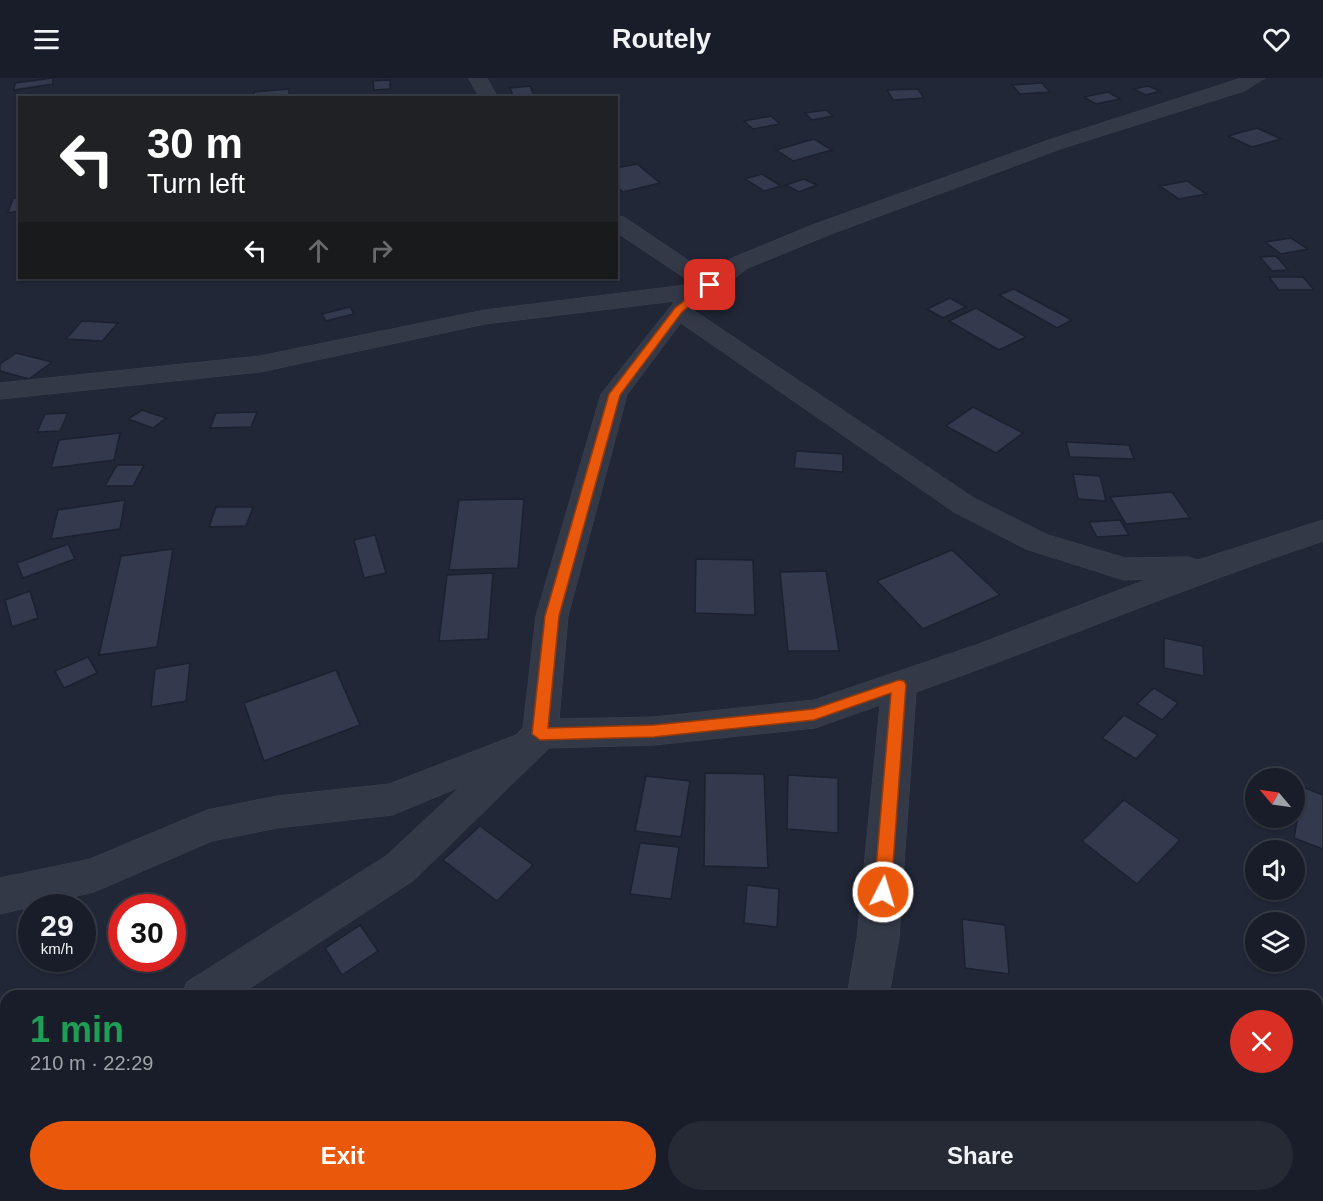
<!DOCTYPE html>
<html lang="en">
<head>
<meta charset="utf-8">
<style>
  body { margin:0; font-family:Helvetica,sans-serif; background:#262a35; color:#f1f3f6; height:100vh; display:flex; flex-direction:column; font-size:22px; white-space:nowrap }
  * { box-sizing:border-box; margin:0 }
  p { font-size:20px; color:#9fa2a8 }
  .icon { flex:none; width:33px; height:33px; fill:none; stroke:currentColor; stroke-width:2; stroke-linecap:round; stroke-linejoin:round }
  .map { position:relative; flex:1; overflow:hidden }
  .sheet { position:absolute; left:0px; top:912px; width:1323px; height:212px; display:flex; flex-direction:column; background:#191d29; border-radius:18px 18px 0 0; box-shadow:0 2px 4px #0004,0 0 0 2px #373b46 }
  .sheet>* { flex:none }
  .banner { position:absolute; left:18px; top:18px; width:600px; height:183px; border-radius:0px; box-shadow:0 2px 4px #0004,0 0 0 2px #373b46; background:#202124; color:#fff; overflow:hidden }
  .needle { width:39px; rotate:299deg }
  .buttons { position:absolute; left:1245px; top:690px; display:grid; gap:12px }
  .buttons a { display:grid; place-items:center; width:60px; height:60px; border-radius:50%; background:#191d29; box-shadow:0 2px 4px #0004,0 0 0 2px #373b46; font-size:30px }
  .speed { position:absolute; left:18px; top:816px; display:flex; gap:12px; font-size:30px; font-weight:700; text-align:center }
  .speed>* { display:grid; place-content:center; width:78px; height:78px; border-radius:50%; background:#191d29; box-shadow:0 2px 4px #0004,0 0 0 2px #373b46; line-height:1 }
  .speed small { font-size:15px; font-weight:400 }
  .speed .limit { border:9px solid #d22; background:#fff; color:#111 }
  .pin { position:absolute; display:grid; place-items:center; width:51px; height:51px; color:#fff; margin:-26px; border-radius:12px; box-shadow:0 3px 9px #0006 }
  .me { position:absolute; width:66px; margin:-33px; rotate:5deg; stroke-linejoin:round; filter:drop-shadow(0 0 4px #0008) }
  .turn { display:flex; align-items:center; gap:21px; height:126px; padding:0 30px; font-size:27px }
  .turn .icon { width:78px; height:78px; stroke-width:2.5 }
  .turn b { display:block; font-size:42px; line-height:51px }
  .lanes { display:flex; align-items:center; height:57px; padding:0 30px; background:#0003; justify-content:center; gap:30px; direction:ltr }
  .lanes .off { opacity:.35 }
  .round { display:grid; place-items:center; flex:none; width:63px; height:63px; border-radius:32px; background:#262a35 }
  .summary { display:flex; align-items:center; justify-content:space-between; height:102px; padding:0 30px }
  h1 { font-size:36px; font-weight:800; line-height:45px; color:#1e9e55 }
  .cta { display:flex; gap:12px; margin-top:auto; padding:12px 30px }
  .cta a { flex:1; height:69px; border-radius:36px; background:#ea580c; color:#fff; font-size:24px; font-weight:800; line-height:69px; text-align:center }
  .cta a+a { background:#262a35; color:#f1f3f6 }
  header { display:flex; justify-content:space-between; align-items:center; height:78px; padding:0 30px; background:#191d29; font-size:27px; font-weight:800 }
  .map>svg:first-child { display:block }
  .building { fill:#333a4e; stroke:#1c212f; stroke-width:1.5 }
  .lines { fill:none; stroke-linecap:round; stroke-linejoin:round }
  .minor-casing { stroke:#3e4252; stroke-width:1 }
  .minor { fill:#343948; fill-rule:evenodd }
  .route { fill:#ea580c; stroke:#983908; stroke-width:1.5 }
</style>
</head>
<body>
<header><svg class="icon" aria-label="menu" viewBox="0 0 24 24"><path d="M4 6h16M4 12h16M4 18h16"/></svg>Routely<svg class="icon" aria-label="heart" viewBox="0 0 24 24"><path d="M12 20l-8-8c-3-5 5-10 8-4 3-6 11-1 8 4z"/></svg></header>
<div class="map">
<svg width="1323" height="1123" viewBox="0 0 1323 1123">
  <rect width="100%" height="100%" fill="#212737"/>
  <g class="building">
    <path d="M53,0v6l-39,6 1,-7z"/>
    <path d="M390,2v9l-16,1 -1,-9z"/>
    <path d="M1042,5l8,9 -30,2 -8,-9z"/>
    <path d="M530,8l4,10 -20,2 -4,-10z"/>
    <path d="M1148,8l12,5 -14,4 -13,-6z"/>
    <path d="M289,11v9h-35v-6z"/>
    <path d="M918,11l6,9 -31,2 -6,-10z"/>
    <path d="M1108,14l12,7 -24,5 -12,-7z"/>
    <path d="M826,32l7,6 -21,4 -7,-7z"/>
    <path d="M771,38l9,8 -27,5 -9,-8z"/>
    <path d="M1257,50l24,11 -29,8 -24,-11z"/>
    <path d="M814,61l18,11 -39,11 -17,-11z"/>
    <path d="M637,86l23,19 -37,9 -7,-6v-18z"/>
    <path d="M762,96l19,12 -17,5 -19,-12z"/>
    <path d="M804,101l13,6 -18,7 -13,-7z"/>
    <path d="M1187,103l19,13 -27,5 -19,-13z"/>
    <path d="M13,120h7v13l-12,2z"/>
    <path d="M1291,160l17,11 -27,5 -16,-12z"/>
    <path d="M1276,178l12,14 -16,1 -12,-14z"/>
    <path d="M1269,199h34l11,13h-35z"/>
    <path d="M1014,211l58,31 -15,8 -58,-33z"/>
    <path d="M950,220l16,9 -23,11 -16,-9z"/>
    <path d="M350,229l4,7 -28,7 -4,-7z"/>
    <path d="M976,230l50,29 -27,13 -50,-29z"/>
    <path d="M82,243l36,2 -16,18 -36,-2z"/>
    <path d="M16,275l36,9 -23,17 -29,-8v-7z"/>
    <path d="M973,329l50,26 -27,20 -50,-27z"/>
    <path d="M142,332l24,8 -13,10 -25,-9z"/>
    <path d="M257,334l-6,15 -41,1 6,-15z"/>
    <path d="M68,335l-8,18 -23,1 8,-18z"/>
    <path d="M120,355l-6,27 -63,8 8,-28z"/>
    <path d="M1066,364l63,3 5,14 -64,-2z"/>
    <path d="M796,373l47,3v18l-49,-4z"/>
    <path d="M117,387h27l-11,21h-28z"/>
    <path d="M1073,396l27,2 6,25 -28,-2z"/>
    <path d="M1172,414l18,26 -64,6 -16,-27z"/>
    <path d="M524,421l-6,69 -69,2 10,-70z"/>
    <path d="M125,422l-5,29 -69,10 7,-29z"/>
    <path d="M216,429h37l-7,19 -37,1z"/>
    <path d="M1120,442l9,15 -32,2 -8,-15z"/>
    <path d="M375,457l11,38 -22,5 -10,-38z"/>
    <path d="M68,466l7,15 -52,19 -6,-15z"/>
    <path d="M173,471l-16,98 -58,8 22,-99z"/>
    <path d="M952,472l48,45 -77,34 -46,-48z"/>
    <path d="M696,481l57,1 2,55 -60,-2z"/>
    <path d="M826,493l13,80h-51l-8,-79z"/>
    <path d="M493,495l-5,66 -49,2 8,-66z"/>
    <path d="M30,513l8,27 -26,9 -7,-27z"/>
    <path d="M1164,560l39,8 1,30 -40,-8z"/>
    <path d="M88,579l9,16 -33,15 -9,-17z"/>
    <path d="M190,585l-4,38 -35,6 4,-38z"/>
    <path d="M336,592l24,55 -96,36 -20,-58z"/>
    <path d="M1154,610l24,15 -16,17 -25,-16z"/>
    <path d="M1124,637l34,20 -22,24 -34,-21z"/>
    <path d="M705,695l59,1 4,94 -64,-2z"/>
    <path d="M788,697l50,3v55l-51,-4z"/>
    <path d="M646,698l44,5 -9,56 -46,-6z"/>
    <path d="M1303,709l20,8v54l-29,-11z"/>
    <path d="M1124,722l56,40 -43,44 -55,-43z"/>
    <path d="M480,748l53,39 -36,36 -54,-41z"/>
    <path d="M640,765l39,4 -8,52 -41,-5z"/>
    <path d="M747,807l32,4 -2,38 -33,-4z"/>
    <path d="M962,841l43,6 4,49 -44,-6z"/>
    <path d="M360,847l18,26 -36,24 -17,-27z"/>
    <path d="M369,1118h46l2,5h-46z"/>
    <path d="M1048,1118h49l2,5h-49z"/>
  </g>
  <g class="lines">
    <defs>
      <g id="minor">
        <path d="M469,0h18l11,20h-18z"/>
        <path d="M1242,0h23l-21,13 -181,57 -232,86 -83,34 -55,42 281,188 74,37 77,23 63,-1 10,3 125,-40v21c-138,46 -271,103 -407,151l-17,246 -10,58h-42l10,-58 23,-233 -65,23 -161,17 -105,3 -135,132 -176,116h-57l6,-14 199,-126 74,-69 -68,28 -115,13 -65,13 -118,51 -94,22v-36l90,-19 117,-49 70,-14 112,-12 127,-49 7,-7 13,-112 65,-222 74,-93 -190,23 -225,48 -260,27v-16l260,-27 225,-46 209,-26 -78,-52v-16l8,1 86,58 22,-17 83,-34 234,-84zM681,245l273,189 72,37 98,31 24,-1 -172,66 -162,55 -160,17 -95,2 9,-103 59,-221z"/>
        <path d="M6,1001v46l-6,2v-46z"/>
        <path d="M153,1118h48l1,5h-48z"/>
        <path d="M795,1118h48l-2,5h-48z"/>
      </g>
    </defs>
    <use href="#minor" class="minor-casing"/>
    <use href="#minor" class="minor"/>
  </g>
  <path class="route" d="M707,205l8,2 -33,27 -62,83 -61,221 -11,112 106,-3 160,-16 85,-29 5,1 2,4 -15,207 -3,5 -5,2 -6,-2 -3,-5 17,-199 -77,27 -160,17 -114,3 -8,-6 13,-118 64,-222 66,-86z"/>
</svg>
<div class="buttons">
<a><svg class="needle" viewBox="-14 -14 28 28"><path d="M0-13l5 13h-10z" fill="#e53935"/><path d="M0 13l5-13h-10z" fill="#9fa2a8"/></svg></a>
<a><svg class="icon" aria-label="sound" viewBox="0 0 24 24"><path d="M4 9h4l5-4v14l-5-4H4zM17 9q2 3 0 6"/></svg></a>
<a><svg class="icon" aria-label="layers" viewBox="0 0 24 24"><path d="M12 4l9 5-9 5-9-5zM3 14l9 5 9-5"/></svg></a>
</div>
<div class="speed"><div>29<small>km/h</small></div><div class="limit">30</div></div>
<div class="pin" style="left:710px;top:207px;background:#d93025"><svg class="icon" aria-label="arrive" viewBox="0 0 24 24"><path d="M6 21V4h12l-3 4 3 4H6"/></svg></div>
<svg class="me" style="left:883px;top:814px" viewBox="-20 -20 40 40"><circle r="17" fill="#ea580c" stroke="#fff" stroke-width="3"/><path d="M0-11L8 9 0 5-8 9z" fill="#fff"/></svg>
<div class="banner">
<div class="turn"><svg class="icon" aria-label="left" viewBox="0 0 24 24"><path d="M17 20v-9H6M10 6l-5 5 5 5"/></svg><div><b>30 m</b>Turn left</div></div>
<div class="lanes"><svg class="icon" aria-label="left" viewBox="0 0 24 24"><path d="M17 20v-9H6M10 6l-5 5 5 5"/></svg><svg class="icon off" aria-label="ahead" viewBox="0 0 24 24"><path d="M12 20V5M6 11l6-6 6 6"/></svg><svg class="icon off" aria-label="right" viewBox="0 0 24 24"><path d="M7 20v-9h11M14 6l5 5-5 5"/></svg></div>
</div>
<section class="sheet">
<div class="summary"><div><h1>1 min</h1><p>210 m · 22:29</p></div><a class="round" style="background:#d93025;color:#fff"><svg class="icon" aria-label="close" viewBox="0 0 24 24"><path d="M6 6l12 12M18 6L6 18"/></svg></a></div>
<div class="cta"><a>Exit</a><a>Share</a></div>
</section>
</div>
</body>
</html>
